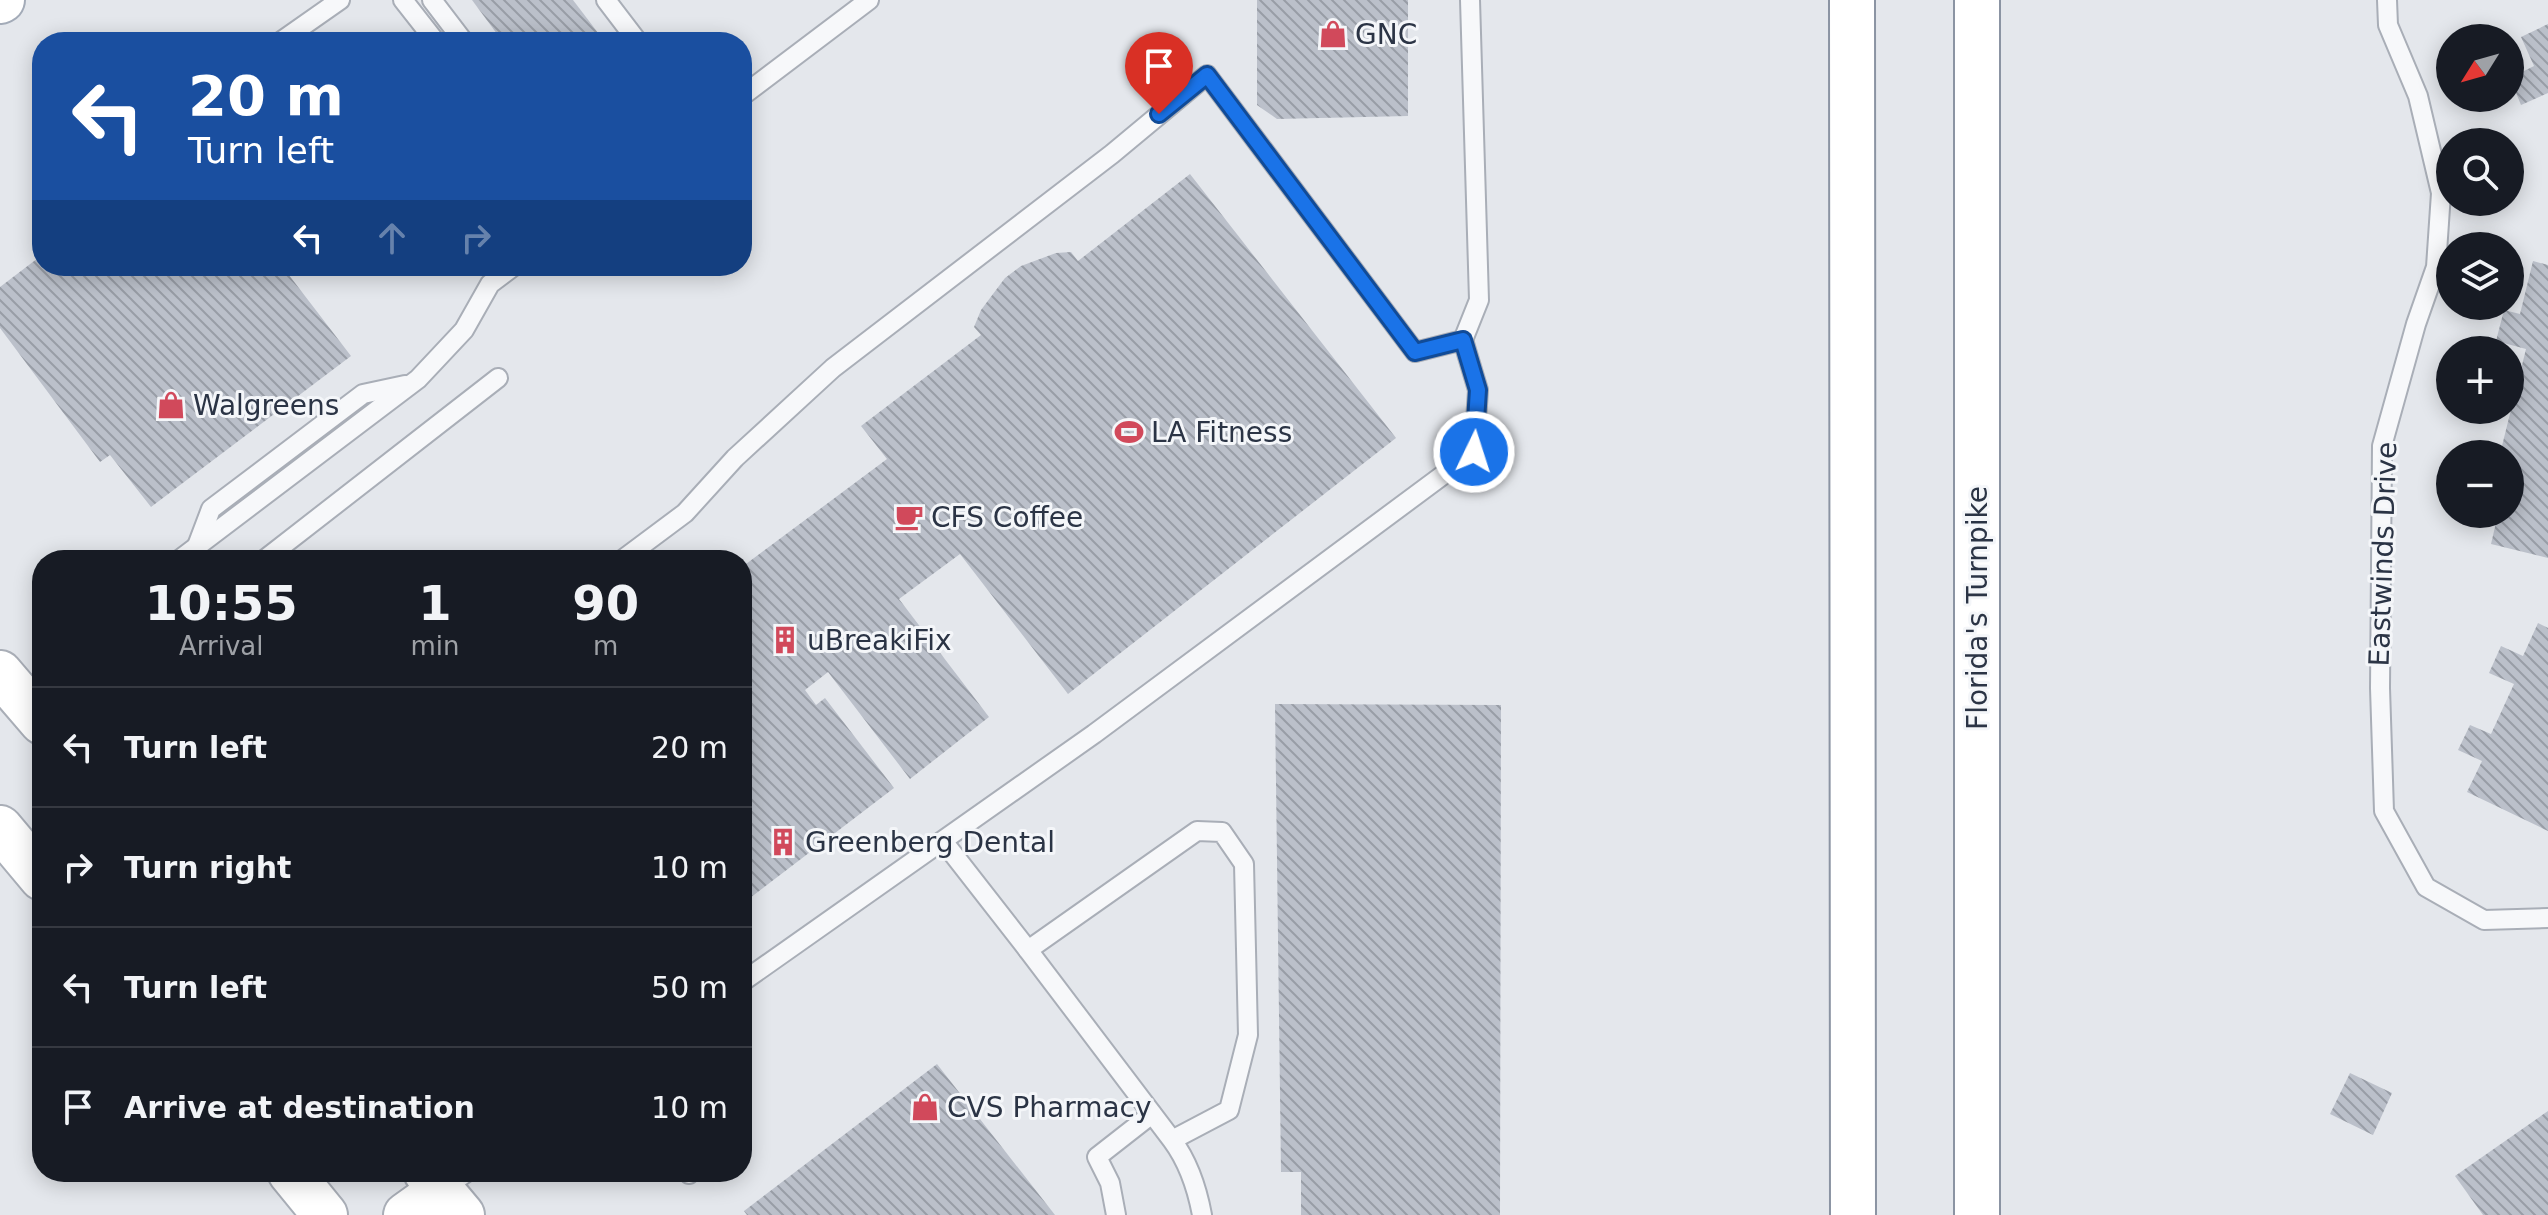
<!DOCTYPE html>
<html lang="en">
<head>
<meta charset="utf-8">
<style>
  body { margin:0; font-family:"DejaVu Sans",sans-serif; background:#242831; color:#f1f3f6; height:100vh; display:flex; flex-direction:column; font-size:30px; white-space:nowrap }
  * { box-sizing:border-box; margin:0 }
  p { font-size:26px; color:#9ea1a6 }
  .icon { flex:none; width:44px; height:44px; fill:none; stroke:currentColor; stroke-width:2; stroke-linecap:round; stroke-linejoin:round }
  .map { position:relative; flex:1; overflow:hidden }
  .side { position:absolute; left:32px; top:550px; width:720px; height:632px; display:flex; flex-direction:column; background:#171b24; border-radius:32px; box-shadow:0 4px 20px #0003 }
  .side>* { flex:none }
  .banner { position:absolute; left:32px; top:32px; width:720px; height:244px; border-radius:32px; box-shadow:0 4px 20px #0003; background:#1a4fa0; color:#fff; overflow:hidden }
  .needle { width:52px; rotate:233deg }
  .controls { position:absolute; left:2436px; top:24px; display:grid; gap:16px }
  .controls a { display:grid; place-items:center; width:88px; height:88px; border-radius:50%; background:#171b24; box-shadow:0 4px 20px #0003; font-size:40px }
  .pin { position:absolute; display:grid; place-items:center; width:68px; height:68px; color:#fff; margin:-82px -34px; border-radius:50% 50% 50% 0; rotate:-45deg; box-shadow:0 0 8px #0007 }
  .pin .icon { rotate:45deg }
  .me { position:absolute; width:88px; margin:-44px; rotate:4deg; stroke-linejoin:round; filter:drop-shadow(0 0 6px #0008) }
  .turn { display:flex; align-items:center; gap:28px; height:168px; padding:0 24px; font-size:36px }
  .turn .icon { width:104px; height:104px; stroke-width:2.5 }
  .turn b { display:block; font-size:56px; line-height:68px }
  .lanes { display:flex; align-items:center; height:76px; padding:0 24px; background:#0003; justify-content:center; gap:40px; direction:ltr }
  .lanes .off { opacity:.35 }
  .eta { display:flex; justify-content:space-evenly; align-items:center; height:136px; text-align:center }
  .eta b { font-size:48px; font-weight:700; line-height:56px }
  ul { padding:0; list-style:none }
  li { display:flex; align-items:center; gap:24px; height:120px; padding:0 24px; border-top:2px solid #363941 }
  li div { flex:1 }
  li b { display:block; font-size:30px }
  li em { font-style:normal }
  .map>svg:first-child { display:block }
  .building { fill:url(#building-back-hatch) }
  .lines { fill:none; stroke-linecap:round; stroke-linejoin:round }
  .lane-casing { stroke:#a9aeb7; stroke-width:22 }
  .secondary-casing { stroke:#a9aeb7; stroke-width:48 }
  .primary-casing { stroke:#a3abb8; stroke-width:48 }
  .highway-casing { stroke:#8b94a3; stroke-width:48 }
  .lane { stroke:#f7f8fa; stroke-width:18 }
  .secondary { stroke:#fff; stroke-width:44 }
  .primary { stroke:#fff; stroke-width:44 }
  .highway { stroke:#fff; stroke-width:44 }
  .route-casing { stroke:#114b97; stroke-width:20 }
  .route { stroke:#1a73e8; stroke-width:14 }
  .labels { text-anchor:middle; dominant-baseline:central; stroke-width:6; stroke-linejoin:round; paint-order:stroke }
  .poi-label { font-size:28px; fill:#2b3445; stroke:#f4f6f9; text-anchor:start }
  .street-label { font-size:28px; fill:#2b3445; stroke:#f4f6f9 }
</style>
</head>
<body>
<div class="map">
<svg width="2548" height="1215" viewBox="0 0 2548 1215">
  <defs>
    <pattern id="building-back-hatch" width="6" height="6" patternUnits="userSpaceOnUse" patternTransform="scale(2)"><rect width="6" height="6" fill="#bbc0ca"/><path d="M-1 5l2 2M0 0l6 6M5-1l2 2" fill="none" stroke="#989da6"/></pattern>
  </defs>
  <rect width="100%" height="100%" fill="#e4e7ec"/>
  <g class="building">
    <path d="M472,0h101l32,42h-102z"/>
    <path d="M1257,0h151v116l-131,3 -20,-14z"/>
    <path d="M2548,24v69l-27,12 -11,-27 24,-12 -13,-29z"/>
    <path d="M1190,174l206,264 -328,256 -108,-140 -61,45 90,118 -79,62 -82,-107 -23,18 11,15 9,-7 69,90 -148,113 -4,-5v-329l145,-108 -26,-33 120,-91 -7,-8 7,-17 24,-32 16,-12 35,-13 15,-1 7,9z"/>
    <path d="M42,255v11h240l69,90 -200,151 -41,-52 -10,7 -100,-134v-41z"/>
    <path d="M2533,261l15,4v293l-57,-14 7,-30h12v-60h-10l26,-105 -30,-8 8,-31 16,4z"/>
    <path d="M2538,623l10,5v203l-81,-39 15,-31 -24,-11 12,-25 21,9 23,-50 -25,-11 12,-27 22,10z"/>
    <path d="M1275,704l226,1 -1,510h-199v-43h-20z"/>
    <path d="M937,1064l118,151h-308l-3,-4z"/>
    <path d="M2350,1073l42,20 -19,42 -43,-21z"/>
    <path d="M2548,1111v104h-65l-28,-39z"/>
  </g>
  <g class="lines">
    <defs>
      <g id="lane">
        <path d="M403,0l33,42"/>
        <path d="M432,0l32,42"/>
        <path d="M606,0l32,42"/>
        <path d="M2387,0l1,25 30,71 23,97 -5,74 -20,57 -34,122 -2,242 4,123 42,76 58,33 64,-2"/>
        <path d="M280,42l60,-42"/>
        <path d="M742,96l127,-96"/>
        <path d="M197,546l14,-37 152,-115 42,-9"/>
        <path d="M179,560l239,-181 46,-49 26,-46 24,-18"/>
        <path d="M264,560l234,-182"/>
        <path d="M622,560l63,-47 50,-55 98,-90 279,-214 95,-79 208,277 48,-12 16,-40 -9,-300"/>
        <path d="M943,841l85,109"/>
        <path d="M742,982l352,-248 380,-282 4,-62 -15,-50"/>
        <path d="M1172,1140l57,-30 19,-75 -4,-171 -22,-32 -25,-1 -169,119 144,190c17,23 25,48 30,75"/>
        <path d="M687,1172l2,2"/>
        <path d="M441,1190l26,-18"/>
        <path d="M1116,1215l-6,-32 -13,-26 55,-43"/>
      </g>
      <g id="secondary">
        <path d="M0,673l42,49"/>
        <path d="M0,828l42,50"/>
        <path d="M290,1172l35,43"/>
        <path d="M426,1172l36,43"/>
        <path d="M406,1215l35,-25"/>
      </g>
      <path id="primary" d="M0,1l2,-1"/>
      <g id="highway">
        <path d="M1852,0l1,1215"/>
        <path d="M1977,0v1215"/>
      </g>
    </defs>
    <use href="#lane" class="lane-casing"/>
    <use href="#secondary" class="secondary-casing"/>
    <use href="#primary" class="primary-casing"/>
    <use href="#highway" class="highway-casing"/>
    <use href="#lane" class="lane"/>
    <use href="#secondary" class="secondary"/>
    <use href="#primary" class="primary"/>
    <use href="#highway" class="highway"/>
  </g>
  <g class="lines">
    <defs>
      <path id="route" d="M1159,114l48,-39 208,277 48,-12 15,50 -4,62"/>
    </defs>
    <use href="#route" class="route-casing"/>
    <use href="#route" class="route"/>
  </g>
  <defs>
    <symbol id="shop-bare" viewBox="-9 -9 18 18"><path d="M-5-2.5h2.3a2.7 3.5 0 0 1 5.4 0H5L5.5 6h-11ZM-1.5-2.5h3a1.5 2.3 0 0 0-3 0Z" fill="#d1495b" stroke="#f4f6f9" stroke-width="2.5" paint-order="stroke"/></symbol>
    <symbol id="stadium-bare" viewBox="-9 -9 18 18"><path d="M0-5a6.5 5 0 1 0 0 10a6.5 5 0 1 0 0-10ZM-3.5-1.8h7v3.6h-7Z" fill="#d1495b" stroke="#f4f6f9" stroke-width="2.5" paint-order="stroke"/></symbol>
    <symbol id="cafe-bare" viewBox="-9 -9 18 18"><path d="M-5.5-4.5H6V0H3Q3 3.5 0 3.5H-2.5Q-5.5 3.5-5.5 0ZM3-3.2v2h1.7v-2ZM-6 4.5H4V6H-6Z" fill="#d1495b" stroke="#f4f6f9" stroke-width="2.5" paint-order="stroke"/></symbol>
    <symbol id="building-bare" viewBox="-9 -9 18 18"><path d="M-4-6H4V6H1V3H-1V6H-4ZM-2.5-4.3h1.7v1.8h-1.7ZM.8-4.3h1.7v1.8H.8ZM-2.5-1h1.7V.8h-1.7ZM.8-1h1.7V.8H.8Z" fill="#d1495b" stroke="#f4f6f9" stroke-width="2.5" paint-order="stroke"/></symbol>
  </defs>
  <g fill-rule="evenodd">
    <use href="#shop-bare" x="1313" y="14" width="40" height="40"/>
    <use href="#shop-bare" x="151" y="385" width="40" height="40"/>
    <use href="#stadium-bare" x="1109" y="412" width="40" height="40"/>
    <use href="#cafe-bare" x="889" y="497" width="40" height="40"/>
    <use href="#building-bare" x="765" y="620" width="40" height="40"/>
    <use href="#building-bare" x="763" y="822" width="40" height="40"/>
    <use href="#shop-bare" x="905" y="1087" width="40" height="40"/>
  </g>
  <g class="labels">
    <g class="poi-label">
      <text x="1355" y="34">GNC</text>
      <text x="193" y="405">Walgreens</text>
      <text x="1151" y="432">LA Fitness</text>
      <text x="931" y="517">CFS Coffee</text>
      <text x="807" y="640">uBreakiFix</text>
      <text x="805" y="842">Greenberg Dental</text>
      <text x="947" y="1107">CVS Pharmacy</text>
    </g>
    <g class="street-label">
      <text transform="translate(2383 554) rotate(-88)">Eastwinds Drive</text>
      <text transform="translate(1977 608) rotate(-90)">Florida's Turnpike</text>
    </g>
  </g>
</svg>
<div class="controls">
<a><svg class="needle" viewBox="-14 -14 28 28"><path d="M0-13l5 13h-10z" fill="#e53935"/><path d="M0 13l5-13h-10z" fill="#9ea1a6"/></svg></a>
<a><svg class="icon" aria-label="search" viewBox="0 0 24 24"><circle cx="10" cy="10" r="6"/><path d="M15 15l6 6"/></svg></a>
<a><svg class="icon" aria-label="layers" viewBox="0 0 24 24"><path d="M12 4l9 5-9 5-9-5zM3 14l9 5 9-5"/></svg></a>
<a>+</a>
<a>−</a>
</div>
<div class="pin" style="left:1159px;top:114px;background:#d93025"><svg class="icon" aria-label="arrive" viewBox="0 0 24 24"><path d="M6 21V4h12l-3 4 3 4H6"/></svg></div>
<svg class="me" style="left:1474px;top:452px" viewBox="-20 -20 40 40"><circle r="17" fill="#1a73e8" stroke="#fff" stroke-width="3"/><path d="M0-11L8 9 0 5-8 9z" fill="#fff"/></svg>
<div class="banner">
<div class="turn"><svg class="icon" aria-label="left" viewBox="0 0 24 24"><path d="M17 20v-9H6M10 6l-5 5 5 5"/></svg><div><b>20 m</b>Turn left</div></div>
<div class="lanes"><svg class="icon" aria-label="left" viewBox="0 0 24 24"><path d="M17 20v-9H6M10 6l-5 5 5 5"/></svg><svg class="icon off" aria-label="ahead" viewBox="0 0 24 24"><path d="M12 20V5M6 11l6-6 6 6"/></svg><svg class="icon off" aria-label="right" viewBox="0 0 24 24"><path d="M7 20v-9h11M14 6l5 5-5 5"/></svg></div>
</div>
<section class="side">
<div class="eta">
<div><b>10:55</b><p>Arrival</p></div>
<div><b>1</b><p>min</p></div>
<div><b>90</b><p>m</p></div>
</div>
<ul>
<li><svg class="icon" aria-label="left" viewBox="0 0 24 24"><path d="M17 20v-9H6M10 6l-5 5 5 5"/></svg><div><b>Turn left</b></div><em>20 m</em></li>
<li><svg class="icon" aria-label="right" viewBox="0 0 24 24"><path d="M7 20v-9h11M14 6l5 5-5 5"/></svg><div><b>Turn right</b></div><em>10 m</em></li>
<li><svg class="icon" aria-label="left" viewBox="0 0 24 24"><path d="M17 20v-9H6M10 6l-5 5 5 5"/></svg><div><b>Turn left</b></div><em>50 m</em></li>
<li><svg class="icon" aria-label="arrive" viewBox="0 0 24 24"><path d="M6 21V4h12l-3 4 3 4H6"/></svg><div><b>Arrive at destination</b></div><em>10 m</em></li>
</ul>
</section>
</div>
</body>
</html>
